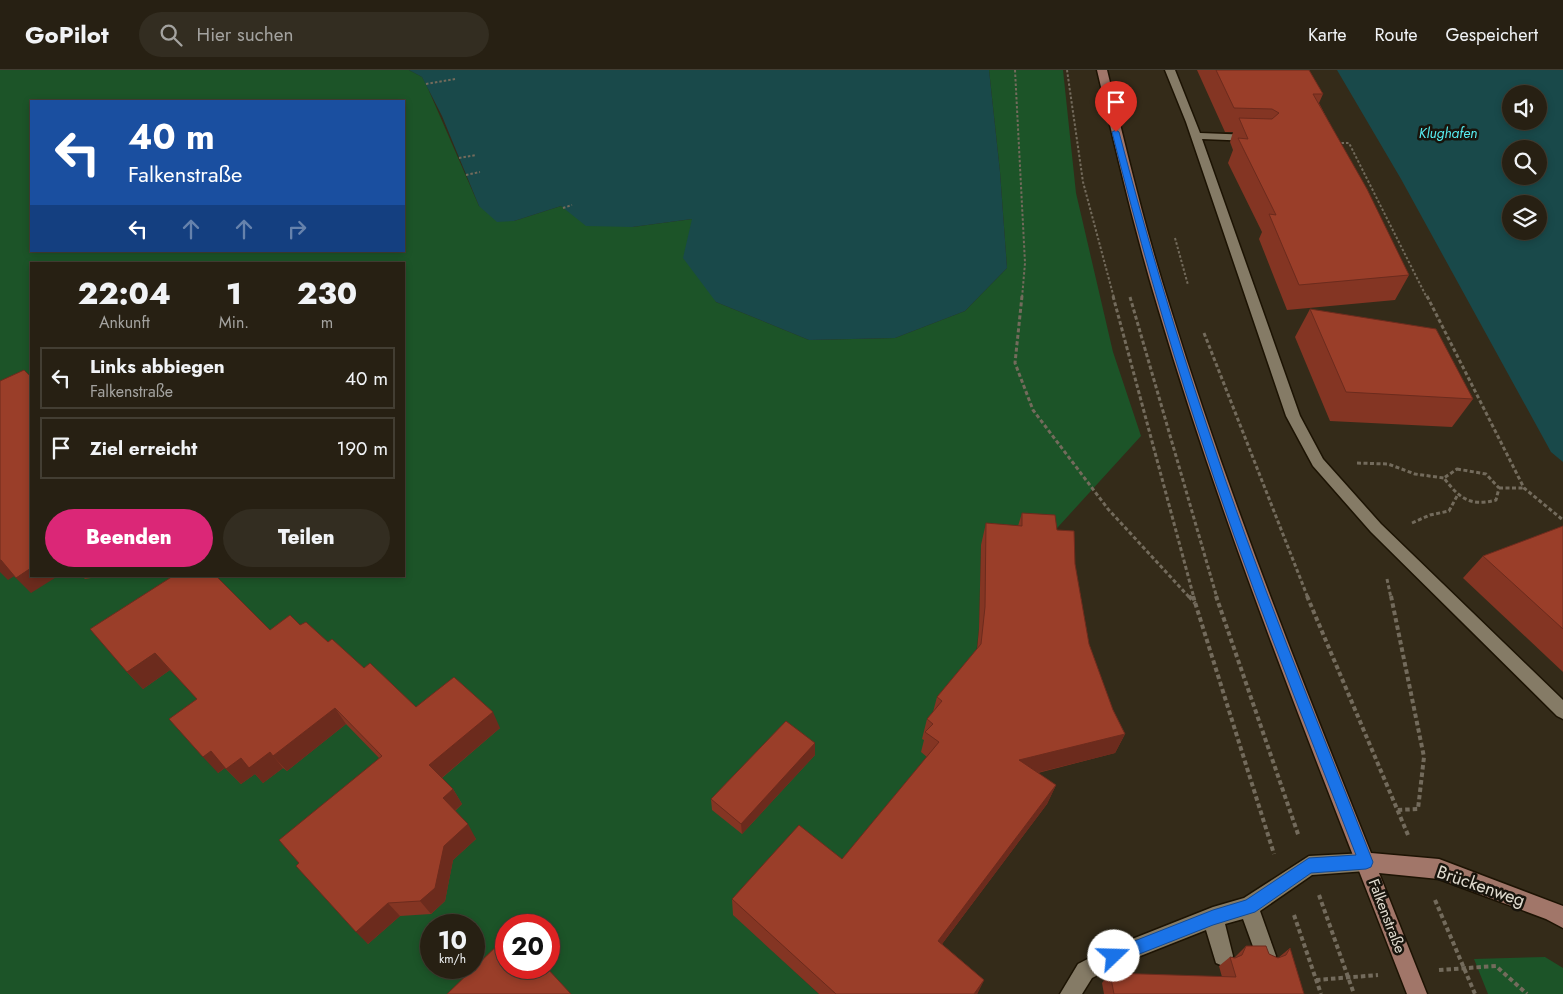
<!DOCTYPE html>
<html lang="de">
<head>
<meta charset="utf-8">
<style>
  body { margin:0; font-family:Jost,sans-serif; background:#332d21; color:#f1f3f6; height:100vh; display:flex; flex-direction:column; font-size:19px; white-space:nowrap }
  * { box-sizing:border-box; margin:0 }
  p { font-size:16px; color:#a4a3a0 }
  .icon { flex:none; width:28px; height:28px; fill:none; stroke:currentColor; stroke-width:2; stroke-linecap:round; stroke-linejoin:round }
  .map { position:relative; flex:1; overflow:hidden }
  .sheet { position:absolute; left:30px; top:192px; width:375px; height:315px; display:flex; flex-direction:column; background:#272013; border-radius:0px; box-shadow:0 2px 8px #0003,0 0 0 1px #433e33 }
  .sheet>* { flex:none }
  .guide { position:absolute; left:30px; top:30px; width:375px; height:152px; border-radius:0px; box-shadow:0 2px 8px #0003,0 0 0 1px #433e33; background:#1a4fa0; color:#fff; overflow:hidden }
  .tools { position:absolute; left:1502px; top:15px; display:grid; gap:10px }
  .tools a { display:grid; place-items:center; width:45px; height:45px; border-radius:50%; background:#272013; box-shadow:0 2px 8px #0003,0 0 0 1px #433e33; font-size:25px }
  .speed { position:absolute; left:420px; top:844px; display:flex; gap:10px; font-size:25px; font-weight:700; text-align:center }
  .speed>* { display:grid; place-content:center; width:65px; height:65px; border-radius:50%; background:#272013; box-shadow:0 2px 8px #0003,0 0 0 1px #433e33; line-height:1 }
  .speed small { font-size:12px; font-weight:400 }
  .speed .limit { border:8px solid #d22; background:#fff; color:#111 }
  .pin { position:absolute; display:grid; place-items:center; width:42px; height:42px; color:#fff; margin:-51px -21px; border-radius:50% 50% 50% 0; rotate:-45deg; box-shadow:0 0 5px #0007 }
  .pin .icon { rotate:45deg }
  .me { position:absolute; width:55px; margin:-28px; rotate:69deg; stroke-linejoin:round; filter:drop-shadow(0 0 4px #0008) }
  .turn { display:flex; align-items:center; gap:18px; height:105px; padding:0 15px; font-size:22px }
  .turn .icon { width:65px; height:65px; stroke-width:2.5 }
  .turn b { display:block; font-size:35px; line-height:42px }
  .lanes { display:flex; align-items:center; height:48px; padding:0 15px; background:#0003; justify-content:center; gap:25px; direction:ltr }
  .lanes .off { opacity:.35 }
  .eta { display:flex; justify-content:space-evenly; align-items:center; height:85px; text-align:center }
  .eta b { font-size:30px; font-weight:800; line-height:35px }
  .action { display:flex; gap:10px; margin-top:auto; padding:10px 15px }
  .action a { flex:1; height:58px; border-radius:30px; background:#db2777; color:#fff; font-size:20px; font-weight:800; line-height:58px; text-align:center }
  .action a+a { background:#332d21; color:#f1f3f6 }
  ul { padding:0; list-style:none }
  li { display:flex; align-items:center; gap:15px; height:62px; margin:0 10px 8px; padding:0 5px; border:2px solid #433e33; border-radius:0px }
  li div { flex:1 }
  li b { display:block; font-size:19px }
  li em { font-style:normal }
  header { display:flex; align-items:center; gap:30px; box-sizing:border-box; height:70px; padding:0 25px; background:#272013; border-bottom:1px solid #433e33 }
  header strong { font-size:24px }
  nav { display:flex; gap:28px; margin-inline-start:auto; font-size:18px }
  .search { width:350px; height:45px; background:#332d21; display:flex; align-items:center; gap:12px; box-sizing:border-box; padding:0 18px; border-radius:28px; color:#a4a3a0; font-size:19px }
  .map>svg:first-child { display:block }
  .green { fill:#1c5428; fill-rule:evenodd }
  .water { fill:#19494a; fill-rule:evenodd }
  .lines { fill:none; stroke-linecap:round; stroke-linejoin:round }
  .lane-casing { stroke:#1c1303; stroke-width:3 }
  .secondary-casing { stroke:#1c1303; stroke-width:3 }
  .path-far2 { stroke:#736b5c; stroke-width:2; stroke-dasharray:2.5 2; stroke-linecap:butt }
  .path-far1 { stroke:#736b5c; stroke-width:3; stroke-dasharray:4 2.5; stroke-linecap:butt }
  .path { stroke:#736b5c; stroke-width:4; stroke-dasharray:4.5 3; stroke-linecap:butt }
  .lane { fill:#857b66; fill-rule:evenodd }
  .secondary { fill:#a17669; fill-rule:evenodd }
  .wall { fill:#843523 }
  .shaded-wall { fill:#6c2b1d }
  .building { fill:#9a3e29; stroke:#6c2b1d }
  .route { fill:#1a73e8; stroke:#114b97 }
  .labels { text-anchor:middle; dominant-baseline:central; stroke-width:5; stroke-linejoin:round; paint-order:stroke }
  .far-water-label { font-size:14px; font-style:italic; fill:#56edf0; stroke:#18140c }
  .street-label { font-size:15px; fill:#e1dcd0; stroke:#18140c }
  .near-street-label { font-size:18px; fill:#e1dcd0; stroke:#18140c }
</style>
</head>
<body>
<header>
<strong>GoPilot</strong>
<div class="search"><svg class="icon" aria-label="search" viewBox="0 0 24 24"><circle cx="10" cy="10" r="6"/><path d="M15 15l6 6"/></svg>Hier suchen</div>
<nav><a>Karte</a><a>Route</a><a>Gespeichert</a></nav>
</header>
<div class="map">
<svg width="1563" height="924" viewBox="0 0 1563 924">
  <rect width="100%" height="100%" fill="#342b19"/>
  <g class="green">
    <path d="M0,0h409l13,7 4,7 53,122 35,15 47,-15 71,21 60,-8 24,83 93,38 86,-2 70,-27 42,-43 -7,-96 -11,-102h74l13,123 37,159 28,84 -93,102 -67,7 -2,84 -6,52 -45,63 6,18 -94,114 -106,39 85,79h-819zM31,31h373v150h-373zM31,194h373v312h-373zM431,855h43v43h-43zM506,855h43v43h-43z"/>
    <path d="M1545,887l18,11v26h-75l-14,-35z"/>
  </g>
  <g class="water">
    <path d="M409,0h580l11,102 7,96 -42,43 -70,27 -86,2 -93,-38 -33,-44 9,-39 -60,8 -46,-1 -25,-20 -47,15 -17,1 -18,-16 -37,-90 -20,-39z"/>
    <path d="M1337,0h226v392l-12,-10 -150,-273zM1511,24h28v27h-28zM1511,79h28v27h-28zM1511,134h28v27h-28z"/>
  </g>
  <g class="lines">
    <defs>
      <g id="lane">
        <path d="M1165,0h10l25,63 52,2 5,3 -5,3 -50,-2 98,277 23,43 58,65 182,176v19l-6,-3 -186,-184 -58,-66 -27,-50 -100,-294z"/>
        <path d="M1366,783l7,2 3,7 -3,7 -7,2 -54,4 -52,36 16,45 -3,7 -7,3 -7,-3 -16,-44 -18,5 8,32 -3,7 -7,3 -7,-3 -10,-33 -86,34 -28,14 -10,16h-22l18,-30 29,-15 106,-42 31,-9 65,-42z"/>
      </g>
      <path id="secondary" d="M1097,0h10c19,79 38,159 63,237 57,185 129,366 201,546l68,6 124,47v22l-17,-9 -107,-40 -60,-6 48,121h-20c-88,-227 -180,-453 -249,-686 -24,-79 -42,-158 -61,-238z"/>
    </defs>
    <use href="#lane" class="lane-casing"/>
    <use href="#secondary" class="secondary-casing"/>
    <g class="path-far2">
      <path d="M1015,0l10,193 -3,35"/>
      <path d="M1067,0l16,112 31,116"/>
      <path d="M426,14l29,-5"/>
      <path d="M1337,73h12l78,155"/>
      <path d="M459,88l17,-3"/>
      <path d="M466,105l14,-3"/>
      <path d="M563,138l9,-3"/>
      <path d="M1175,168l13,47"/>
    </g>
    <g class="path-far1">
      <path d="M1022,226l-7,67 18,47 75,99 82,89"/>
      <path d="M1113,226l81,302"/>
      <path d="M1427,226l97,192 39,32"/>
      <path d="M1130,227l87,301"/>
      <path d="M1204,263l104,265"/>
      <path d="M1357,393l31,1 27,10 29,4"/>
      <path d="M1457,399l29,5 13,14 -3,12c-26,7 -37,-2 -52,-22z"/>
      <path d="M1499,418h25"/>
      <path d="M1412,453l18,-8 19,-4 8,-15"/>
      <path d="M1387,509l4,19"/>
    </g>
    <g class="path">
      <path d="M1189,526l6,7"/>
      <path d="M1193,526l81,258"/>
      <path d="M1216,526l83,241"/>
      <path d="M1307,526l101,239"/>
      <path d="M1391,526l33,161 -6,52 -21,1"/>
      <path d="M1319,825l35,99"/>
      <path d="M1435,830l40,94"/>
      <path d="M1294,845l27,79"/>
      <path d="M1439,900l57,-4 31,28"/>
      <path d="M1316,910l62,-5"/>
    </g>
    <use href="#lane" class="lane"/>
    <use href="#secondary" class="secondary"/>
  </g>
  <g class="wall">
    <path d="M1197,0h112l14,24 -4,9 90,172 -14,25 -108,10 -28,-71 3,-7 -34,-69 5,-13 -3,-8 3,-10h-8z"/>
    <path d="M1310,239l163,90 -21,28 -122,-6 -35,-84z"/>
    <path d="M1022,443l35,17 18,34 14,80 24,66 12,24 -10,19 -77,20 18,12 -9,19 -105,140 42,36 -7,14h-158l-86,-79 -1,-16 110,-40 85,-102 -6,-5 3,-12 -2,-1 5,-20 6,-7 4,-15 40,-48 2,-20 2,-84 5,-22 32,3z"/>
    <path d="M1563,456v146l-100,-94 20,-22z"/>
    <path d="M82,506h17l-2,1 -12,2z"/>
    <path d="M300,555l28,17 88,65 84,21 -58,50 11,11 9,15 -7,7 21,28 -23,21 -8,41 -14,13 -31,2 -32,28 -69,-81 80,-105 -33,-34 -59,47 -4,-3 -20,15 -8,-9 -14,10 -16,-16 -7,5 -21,-74 -27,-29 -27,19 -16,-17 143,-42z"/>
    <path d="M815,673v12l-73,79 -30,-24 -1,-11z"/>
    <path d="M1246,876l23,8 9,4 12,-10 14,46h-200l-2,-11 8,-10 112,4 -3,-11 11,-9 4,1z"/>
  </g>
  <g class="shaded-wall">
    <path d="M0,490h1l15,15 -8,5 -8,-8z"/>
    <path d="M31,498v8h27l-27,17 -15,-15z"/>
    <path d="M155,583l15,17 -27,19 -16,-17z"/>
    <path d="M335,638l11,16 -59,47 -14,-15z"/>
    <path d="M493,642l7,16 -62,53 -9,-16z"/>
    <path d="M1125,664l-10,19 -103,26 7,-19z"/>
    <path d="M815,673v12l-73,79 -1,-10z"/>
    <path d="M211,681l15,16 -8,6 -15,-16z"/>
    <path d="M270,682l13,16 -20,15 -8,-9 -14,10 -15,-15 15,-11z"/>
    <path d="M1056,715l-9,19 -114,152 5,-15z"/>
    <path d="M453,719l9,15 -10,9 -9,-15z"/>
    <path d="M468,754l8,15 -23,21 -8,41 -14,13 -11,-13 24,-55z"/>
    <path d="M388,833l12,13 -32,28 -12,-12z"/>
    <path d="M984,910l-7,14h-3z"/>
  </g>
  <g class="building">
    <path d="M1216,0h93l14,24h-10l54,95 42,86 -110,10 -30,-71 7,1 -38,-77 10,1 -9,-21 33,1 7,-6 -7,-4 -38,-1z"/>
    <path d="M1310,239l126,20 37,70 -127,-7z"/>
    <path d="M24,300l7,7v191l-15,10 -15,-18h-1v-179z"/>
    <path d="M1022,443l33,2 2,15 17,1 1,33 14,80 24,66 12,24 -106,26 37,25 -118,156 46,39 -10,14h-138l-104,-95 67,-74 43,34 97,-117 -14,-10 8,-8 -6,-5 15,-18 -5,-4 44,-53 4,-37 1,-84 36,3z"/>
    <path d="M1563,456v103l-80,-73z"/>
    <path d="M173,506h43l54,54 20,-15 10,10 6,-3 22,20 4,-3 32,29 6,-5 46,44 38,-30 39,35 -64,53 24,24 -10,9 25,26 -24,22 -9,42 -15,13 -32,2 -32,29 -60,-66 3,-3 -20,-23 103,-84 -47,-48 -62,48 -3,-4 -21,16 -8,-10 -15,11 -15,-18 -8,6 -34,-38 28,-20 -42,-46 -28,19 -37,-43z"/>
    <path d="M786,651l29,22 -74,81 -30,-25z"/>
    <path d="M506,867v31h41l24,26h-124z"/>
    <path d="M1246,876h20l3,8 9,4 8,-3 4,-7 14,46h-190l-4,-21 126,4 -6,-20 5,1 7,-3z"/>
  </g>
  <path class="route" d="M1116,60l3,2c26,99 55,197 88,294 49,148 109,291 166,436l-2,5 -5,2 -55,4 -56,39 -42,13 -99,39 -5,-3 -3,-5 3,-5 104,-41 33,-10 63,-42 47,-3c-55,-142 -112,-283 -159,-428 -32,-97 -60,-196 -85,-295z"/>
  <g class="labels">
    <g class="far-water-label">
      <text x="1448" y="63">Klughafen</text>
    </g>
    <g class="street-label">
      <text transform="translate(1387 846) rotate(69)">Falkenstraße</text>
    </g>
    <g class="near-street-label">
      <text transform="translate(1481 816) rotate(19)">Brückenweg</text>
    </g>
  </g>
</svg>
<div class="tools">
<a><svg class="icon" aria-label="sound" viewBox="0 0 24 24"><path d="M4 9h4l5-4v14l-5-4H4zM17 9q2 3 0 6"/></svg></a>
<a><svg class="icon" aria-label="search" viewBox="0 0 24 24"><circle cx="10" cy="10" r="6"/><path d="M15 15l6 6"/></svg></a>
<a><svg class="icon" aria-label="layers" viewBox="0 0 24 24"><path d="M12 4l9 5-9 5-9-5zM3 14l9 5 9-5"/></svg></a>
</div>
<div class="speed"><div>10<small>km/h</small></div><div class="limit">20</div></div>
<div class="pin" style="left:1116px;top:62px;background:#d93025"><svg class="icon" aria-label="arrive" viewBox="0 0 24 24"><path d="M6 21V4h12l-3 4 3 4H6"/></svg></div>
<svg class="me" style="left:1114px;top:886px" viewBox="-20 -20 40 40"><circle r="19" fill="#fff"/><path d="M0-13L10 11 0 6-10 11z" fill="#1a73e8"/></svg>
<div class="guide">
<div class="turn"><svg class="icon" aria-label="left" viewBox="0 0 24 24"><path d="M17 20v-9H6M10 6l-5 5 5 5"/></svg><div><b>40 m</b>Falkenstraße</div></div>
<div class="lanes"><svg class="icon" aria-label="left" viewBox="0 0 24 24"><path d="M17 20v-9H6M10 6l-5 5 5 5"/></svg><svg class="icon off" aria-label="ahead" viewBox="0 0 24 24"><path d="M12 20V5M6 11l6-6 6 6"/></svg><svg class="icon off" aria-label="ahead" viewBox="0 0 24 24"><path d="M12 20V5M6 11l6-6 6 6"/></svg><svg class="icon off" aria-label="right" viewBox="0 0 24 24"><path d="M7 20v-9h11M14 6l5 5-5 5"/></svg></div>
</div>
<section class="sheet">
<div class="eta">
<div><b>22:04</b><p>Ankunft</p></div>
<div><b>1</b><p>Min.</p></div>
<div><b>230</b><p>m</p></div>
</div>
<ul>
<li><svg class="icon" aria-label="left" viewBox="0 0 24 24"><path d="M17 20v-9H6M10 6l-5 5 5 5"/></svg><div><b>Links abbiegen</b><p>Falkenstraße</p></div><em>40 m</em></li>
<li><svg class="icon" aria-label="arrive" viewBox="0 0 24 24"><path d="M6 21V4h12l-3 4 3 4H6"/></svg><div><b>Ziel erreicht</b></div><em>190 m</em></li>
</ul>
<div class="action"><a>Beenden</a><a>Teilen</a></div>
</section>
</div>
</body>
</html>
